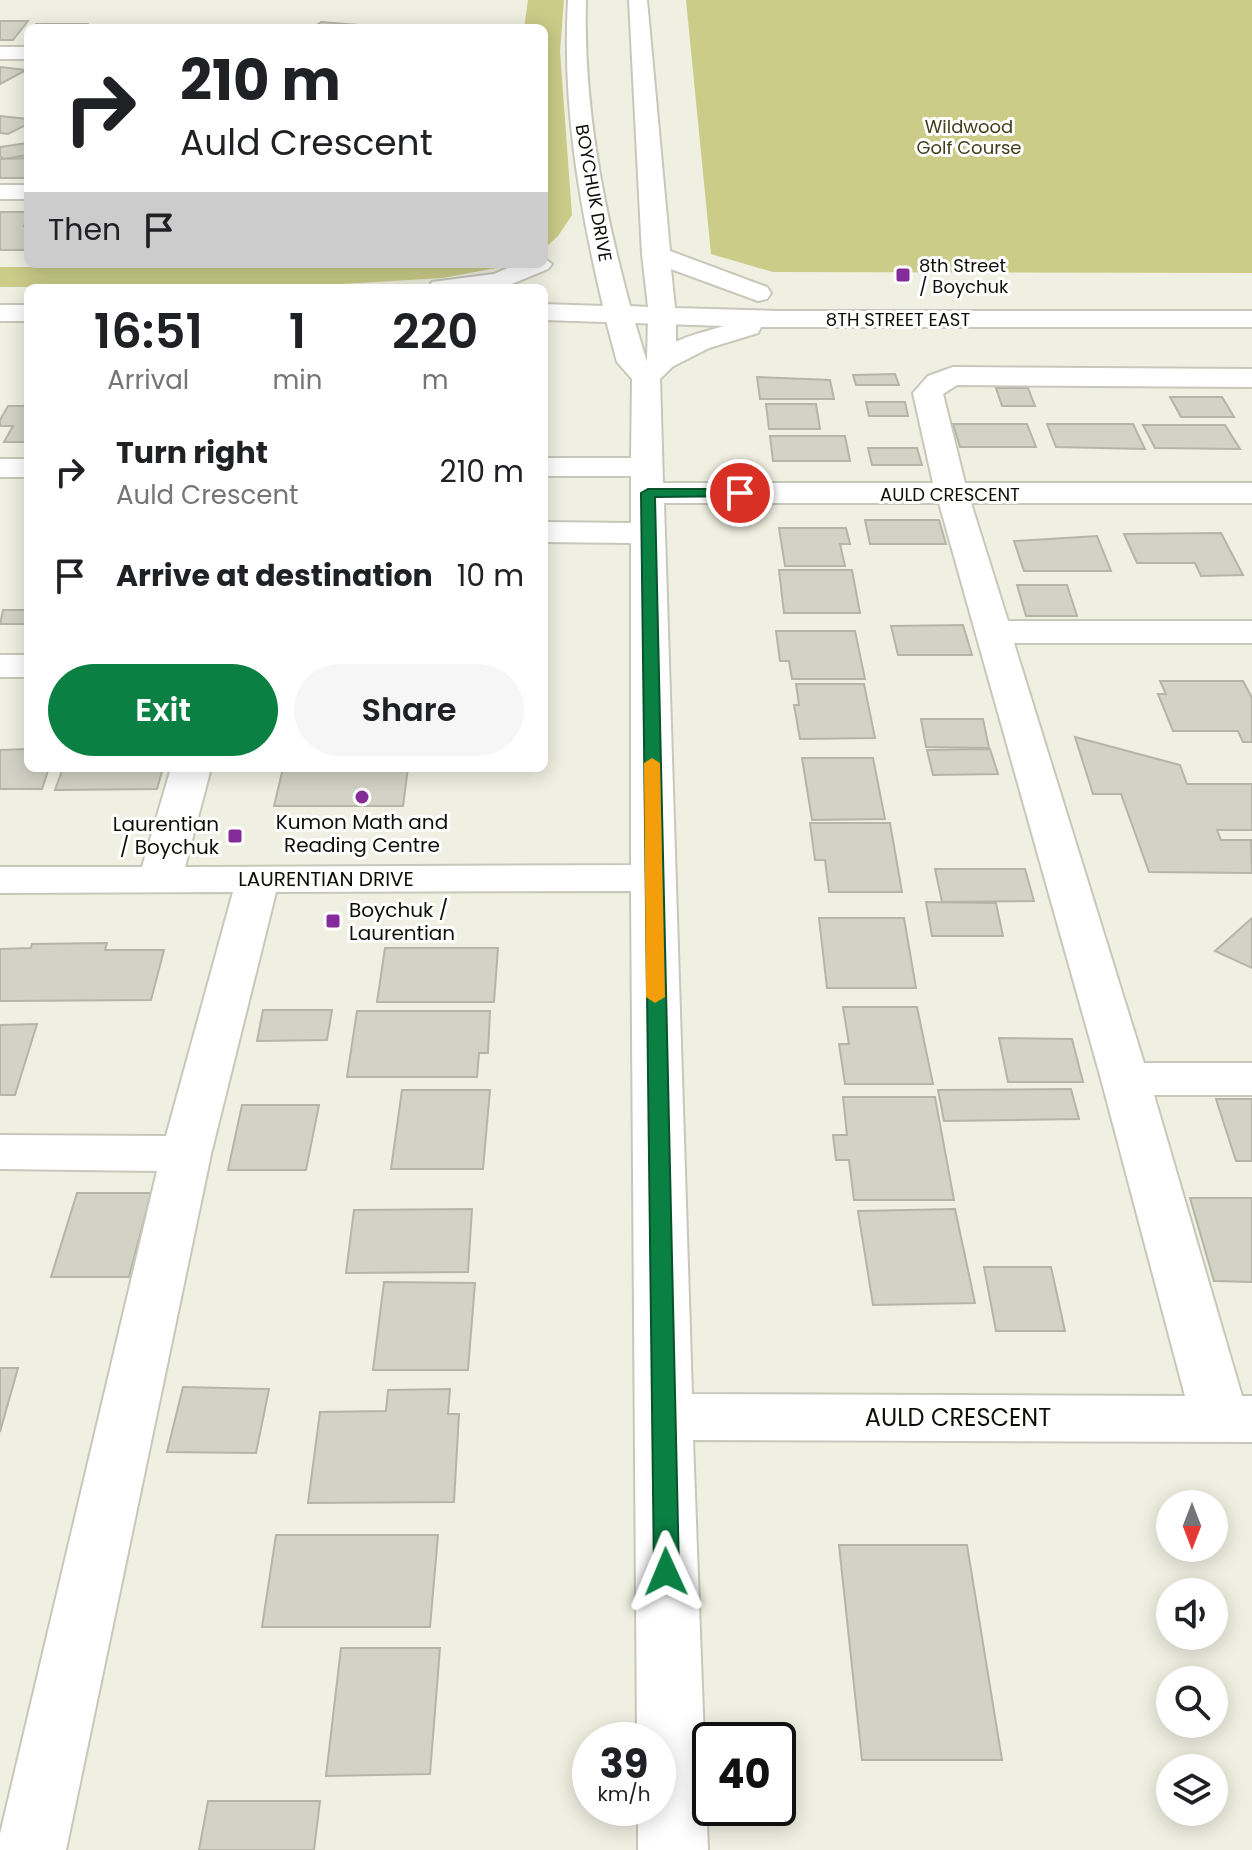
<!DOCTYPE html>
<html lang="en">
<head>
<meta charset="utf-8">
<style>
  body { margin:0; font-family:Poppins,sans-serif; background:#f6f6f6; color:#202124; height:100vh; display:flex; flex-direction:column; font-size:30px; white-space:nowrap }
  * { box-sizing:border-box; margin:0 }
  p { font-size:26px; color:#757577 }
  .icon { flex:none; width:44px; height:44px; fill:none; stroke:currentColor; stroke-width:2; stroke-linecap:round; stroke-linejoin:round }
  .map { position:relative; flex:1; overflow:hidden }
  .details { position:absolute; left:24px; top:284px; width:524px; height:488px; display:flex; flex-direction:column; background:#fff; border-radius:12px; box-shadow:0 4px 20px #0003 }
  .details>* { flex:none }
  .hud { position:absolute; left:24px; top:24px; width:524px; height:244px; border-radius:12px; box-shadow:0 4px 20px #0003; background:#fff; color:#202124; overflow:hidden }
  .needle { width:52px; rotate:180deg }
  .fabs { position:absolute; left:1156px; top:1490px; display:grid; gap:16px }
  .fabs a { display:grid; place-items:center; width:72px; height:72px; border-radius:50%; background:#fff; box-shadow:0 4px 20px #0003; font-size:40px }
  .speed { position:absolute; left:572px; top:1722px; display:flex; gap:16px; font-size:40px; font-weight:700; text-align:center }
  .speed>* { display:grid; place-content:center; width:104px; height:104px; border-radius:50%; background:#fff; box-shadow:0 4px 20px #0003; line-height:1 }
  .speed small { font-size:20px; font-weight:400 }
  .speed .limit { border:4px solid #111; border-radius:12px; background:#fff; color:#111 }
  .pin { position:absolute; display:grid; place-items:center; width:68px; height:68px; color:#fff; margin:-34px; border:4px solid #fff; border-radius:50%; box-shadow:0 2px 8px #0007 }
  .me { position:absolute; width:88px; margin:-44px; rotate:359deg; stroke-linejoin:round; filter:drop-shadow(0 0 6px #0008) }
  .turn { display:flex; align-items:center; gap:28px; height:168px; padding:0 24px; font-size:36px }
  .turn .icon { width:104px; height:104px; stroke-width:2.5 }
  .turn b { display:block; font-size:56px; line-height:68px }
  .then { display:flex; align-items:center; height:76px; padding:0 24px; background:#0003; gap:16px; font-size:30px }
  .eta { display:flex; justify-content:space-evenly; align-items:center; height:136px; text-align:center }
  .eta b { font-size:48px; font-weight:600; line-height:56px }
  .action { display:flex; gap:16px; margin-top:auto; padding:16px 24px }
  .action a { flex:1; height:92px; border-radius:48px; background:#0b8043; color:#fff; font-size:32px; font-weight:600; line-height:92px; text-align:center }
  .action a+a { background:#f6f6f6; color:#202124 }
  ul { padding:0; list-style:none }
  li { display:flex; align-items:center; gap:24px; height:104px; padding:0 24px }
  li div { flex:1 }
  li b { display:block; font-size:30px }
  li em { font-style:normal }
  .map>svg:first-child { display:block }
  .green { fill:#cbcc88 }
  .building { fill:#d2d3c5; stroke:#b4b5a7; stroke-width:2 }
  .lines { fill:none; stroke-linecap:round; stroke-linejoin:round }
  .minor-casing { stroke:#c7c8ba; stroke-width:4 }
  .major-casing { stroke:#c7c8ba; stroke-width:4 }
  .minor { fill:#fff; fill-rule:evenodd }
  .major { fill:#fff; fill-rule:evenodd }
  .route { fill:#0b8043; stroke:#07532c; stroke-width:2 }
  .slow { fill:#f59e0b }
  .poi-dot { fill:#842d9a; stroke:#fff; stroke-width:3 }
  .labels { text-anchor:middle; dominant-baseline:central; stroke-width:6; stroke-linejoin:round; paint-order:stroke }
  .far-park-label { font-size:18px; fill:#3e3e1a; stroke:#fff }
  .far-street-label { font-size:18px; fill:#0f0f0a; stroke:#fff }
  .far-poi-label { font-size:18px; fill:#0f0f0a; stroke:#fff; text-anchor:start }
  .poi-label { font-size:20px; fill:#0f0f0a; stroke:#fff }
  .street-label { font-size:20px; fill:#0f0f0a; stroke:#fff }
  .near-street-label { font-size:24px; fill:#0f0f0a; stroke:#fff }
</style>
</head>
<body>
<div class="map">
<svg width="1252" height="1850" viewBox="0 0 1252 1850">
  <rect width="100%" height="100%" fill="#eff0e1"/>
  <g class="green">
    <path d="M528,0h36l-4,51 12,164 -14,21 -14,13v-221h-20z"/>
    <path d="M686,0h566v273l-479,-1 -62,-18z"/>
    <path d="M396,264h121l-74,14 -136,8 -307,1v-20h388z"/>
  </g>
  <g class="building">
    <path d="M0,21h28l-15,19h-13z"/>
    <path d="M321,22l50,4 -58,2z"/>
    <path d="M36,24h51l-3,4h-51z"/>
    <path d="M0,68l1,-1 25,3 -26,14z"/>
    <path d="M0,116l28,3v5l-20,10 -8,-1z"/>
    <path d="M28,143v12l-24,4 -4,-3v-9z"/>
    <path d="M28,158v20h-28v-19z"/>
    <path d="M0,212h28l-4,14h4v24h-28z"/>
    <path d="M895,374l4,11h-43l-3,-10z"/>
    <path d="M757,377l73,3 4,19h-74z"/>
    <path d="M996,388h32l7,18h-33z"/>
    <path d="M1170,397h52l12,20h-53z"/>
    <path d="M28,398v44h-24l9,-16h-13v-6l8,-14h16z"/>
    <path d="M866,402h39l3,14h-39z"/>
    <path d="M766,404h50l4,25h-51z"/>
    <path d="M953,424h74l9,23h-76z"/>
    <path d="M1047,424h86l12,25 -89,-2z"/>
    <path d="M1143,425h82l15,24 -85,-1z"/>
    <path d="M770,436h75l5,25h-77z"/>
    <path d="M868,448h49l5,17h-50z"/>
    <path d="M865,520h74l7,24h-76z"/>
    <path d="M779,528h67l4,16h-10l5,22h-60z"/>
    <path d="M1221,533l22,42 -42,1 -6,-13h-58l-13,-29z"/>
    <path d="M1097,536l14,35h-87l-10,-30z"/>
    <path d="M779,570h73l8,43h-76z"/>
    <path d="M1017,585h50l10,31h-51z"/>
    <path d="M3,610h25v14h-28z"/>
    <path d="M963,625l9,30h-74l-7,-29z"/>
    <path d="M776,631h79l10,48h-73l-3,-18h-9z"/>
    <path d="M1160,681h83l9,17v44h-9l-5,-11h-65l-15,-37h8z"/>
    <path d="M796,684h68l11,54 -75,1 -6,-34h5z"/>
    <path d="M921,719h62l6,29 -63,-1z"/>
    <path d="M1075,737l105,28 7,19h65v46h-35l4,10h30l1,33 -103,-1 -28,-78h-28z"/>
    <path d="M28,749v19h21l-7,21h-42v-39z"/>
    <path d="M990,749l8,25 -65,1 -6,-25z"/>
    <path d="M802,758h71l12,61 -73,1z"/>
    <path d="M63,768h100l-6,21 -102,1z"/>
    <path d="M283,768h125l-5,38h-129z"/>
    <path d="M810,823h80l12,69h-73l-4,-32h-10z"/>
    <path d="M935,869h90l9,32 -92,1z"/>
    <path d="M926,902l70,1 7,33h-71z"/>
    <path d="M819,918h85l12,70h-89z"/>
    <path d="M1252,918v50l-37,-17z"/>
    <path d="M107,943l-2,7h59l-13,50 -151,1v-52l31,-1 1,-4z"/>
    <path d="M385,948h113l-4,54h-117z"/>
    <path d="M843,1007h74l16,77h-88l-6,-40h10z"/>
    <path d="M263,1010h69l-5,30 -70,1z"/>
    <path d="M357,1011h133l-2,42h-9l-2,24h-130z"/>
    <path d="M37,1024l-22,71h-15v-70z"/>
    <path d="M999,1038l73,1 11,43h-75z"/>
    <path d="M1071,1089l8,30 -135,2 -6,-31z"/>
    <path d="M402,1090h88l-7,79h-92z"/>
    <path d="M843,1097h92l19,103h-100l-5,-40h-13l-3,-25h14z"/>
    <path d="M1216,1099h36v62h-16z"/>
    <path d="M242,1105h77l-13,65h-78z"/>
    <path d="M77,1193h74l-22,84h-78z"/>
    <path d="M1190,1198h62v84l-38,-1z"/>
    <path d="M472,1209l-4,63 -122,1 8,-63z"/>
    <path d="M955,1209l20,94 -102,2 -15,-94z"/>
    <path d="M984,1267h67l14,64h-69z"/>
    <path d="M384,1282l91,1 -7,87h-95z"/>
    <path d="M0,1368h18l-18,64z"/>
    <path d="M183,1387l86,2 -13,64 -89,-1z"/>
    <path d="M450,1389l-2,25h11l-5,88 -146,1 12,-91 66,-1 2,-21z"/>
    <path d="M276,1535h162l-8,92h-168z"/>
    <path d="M839,1545h128l35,215h-140z"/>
    <path d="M341,1648h99l-10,126 -104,2z"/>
    <path d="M208,1801h112l-6,49h-115z"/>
  </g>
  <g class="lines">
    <defs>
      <g id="minor">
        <rect x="0" y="47" width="28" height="12"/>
        <rect x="0" y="185" width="28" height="14"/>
        <path d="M618,305l10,2 4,6 15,49 1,-48 4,-6h20l4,6v49l-16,16 3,104h270l-20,-90 15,-17 25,-9 299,2v18l-295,-2 -14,9 22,89h287v20h-281l37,118h244v22h-238l130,420h108v32h-98l88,301h10v46l-559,-2 15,410h-70v-42h20v-68h-21l-6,-849 -355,1 -65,262 -145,696h-66v-16l157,-663 -157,-2v-34l166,1 67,-244 -233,1v-26h142l29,-99h40l-26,99 446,-2v-322l-87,-1v-20l87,1v-47h-87v-18h87l1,-79 -15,-17 -13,-49 4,-6zM664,503h275l162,576 84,317 -493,-2z"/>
        <rect x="0" y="459" width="28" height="18"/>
        <rect x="0" y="655" width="28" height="22"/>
      </g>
      <g id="major">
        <path d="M568,0h18c-3,105 17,205 44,306l18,1 -6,-53 -13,-254h18l23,251 97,36 4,6 -4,6 -9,2 -87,-32 4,39 104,3h473v16h-491l-3,6 -49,15 -47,24 -10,-3 -4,-6c15,-22 52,-30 76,-37l-180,-6v-16l59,2c-24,-102 -41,-202 -35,-306z"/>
        <path d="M544,258l8,6 -4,5 -46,19h-74l4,-6 62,-8 23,-10h27z"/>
        <rect x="0" y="305" width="28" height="16"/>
      </g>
    </defs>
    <use href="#minor" class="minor-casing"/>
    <use href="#major" class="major-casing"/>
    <use href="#minor" class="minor"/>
    <use href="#major" class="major"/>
  </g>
  <path class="route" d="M740,489l6,4 -2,3 -89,1 24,1075 -4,8 -9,3 -9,-3 -3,-8 -13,-1079 7,-4z"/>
  <path class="slow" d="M652,758l8,5 5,234 -10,6 -9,-6 -2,-234z"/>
  <g class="poi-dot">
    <rect x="895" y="267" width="16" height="16" rx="4"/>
    <circle cx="362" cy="797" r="8"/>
    <rect x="227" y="828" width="16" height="16" rx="4"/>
    <rect x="325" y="913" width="16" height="16" rx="4"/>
  </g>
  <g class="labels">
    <g class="far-park-label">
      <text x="969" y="126">Wildwood<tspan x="969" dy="21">Golf Course</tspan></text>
    </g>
    <g class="far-street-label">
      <text transform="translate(594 193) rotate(80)">BOYCHUK DRIVE</text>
      <text x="898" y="319">8TH STREET EAST</text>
      <text x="950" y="494">AULD CRESCENT</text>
    </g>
    <g class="far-poi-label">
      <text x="919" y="265">8th Street<tspan x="919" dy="21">/ Boychuk</tspan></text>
    </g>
    <g class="poi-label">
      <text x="362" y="822">Kumon Math and<tspan x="362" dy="23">Reading Centre</tspan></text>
      <text x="219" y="824" text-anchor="end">Laurentian<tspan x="219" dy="23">/ Boychuk</tspan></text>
      <text x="349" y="910" text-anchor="start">Boychuk /<tspan x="349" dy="23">Laurentian</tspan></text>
    </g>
    <g class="street-label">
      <text x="326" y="879">LAURENTIAN DRIVE</text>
    </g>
    <g class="near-street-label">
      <text x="958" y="1417">AULD CRESCENT</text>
    </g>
  </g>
</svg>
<div class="fabs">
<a><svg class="needle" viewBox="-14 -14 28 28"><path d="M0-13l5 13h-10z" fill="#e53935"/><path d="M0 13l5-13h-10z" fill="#757577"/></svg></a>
<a><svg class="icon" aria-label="sound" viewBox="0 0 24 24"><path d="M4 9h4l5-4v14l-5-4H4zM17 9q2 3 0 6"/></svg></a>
<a><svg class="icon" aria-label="search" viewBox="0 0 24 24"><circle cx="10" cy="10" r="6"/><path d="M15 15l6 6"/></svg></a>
<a><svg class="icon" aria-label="layers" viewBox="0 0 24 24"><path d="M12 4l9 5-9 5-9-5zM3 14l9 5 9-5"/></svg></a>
</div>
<div class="speed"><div>39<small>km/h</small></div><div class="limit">40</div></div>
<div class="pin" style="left:740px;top:493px;background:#d93025"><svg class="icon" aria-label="arrive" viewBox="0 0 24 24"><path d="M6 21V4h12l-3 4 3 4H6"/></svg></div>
<svg class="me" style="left:666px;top:1572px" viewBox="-20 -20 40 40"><path d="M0-17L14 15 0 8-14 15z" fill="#0b8043" stroke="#fff" stroke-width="4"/></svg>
<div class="hud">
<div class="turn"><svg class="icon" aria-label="right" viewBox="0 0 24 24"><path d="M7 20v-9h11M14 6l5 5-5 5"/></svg><div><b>210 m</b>Auld Crescent</div></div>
<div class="then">Then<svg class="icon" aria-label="arrive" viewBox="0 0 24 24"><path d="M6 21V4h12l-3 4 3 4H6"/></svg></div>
</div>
<section class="details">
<div class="eta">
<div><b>16:51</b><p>Arrival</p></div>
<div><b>1</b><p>min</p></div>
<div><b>220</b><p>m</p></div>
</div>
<ul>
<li><svg class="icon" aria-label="right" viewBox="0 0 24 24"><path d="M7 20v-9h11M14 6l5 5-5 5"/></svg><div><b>Turn right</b><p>Auld Crescent</p></div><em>210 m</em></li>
<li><svg class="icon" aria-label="arrive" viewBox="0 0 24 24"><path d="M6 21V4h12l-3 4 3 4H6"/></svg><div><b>Arrive at destination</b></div><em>10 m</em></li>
</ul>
<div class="action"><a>Exit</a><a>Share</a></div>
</section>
</div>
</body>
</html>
